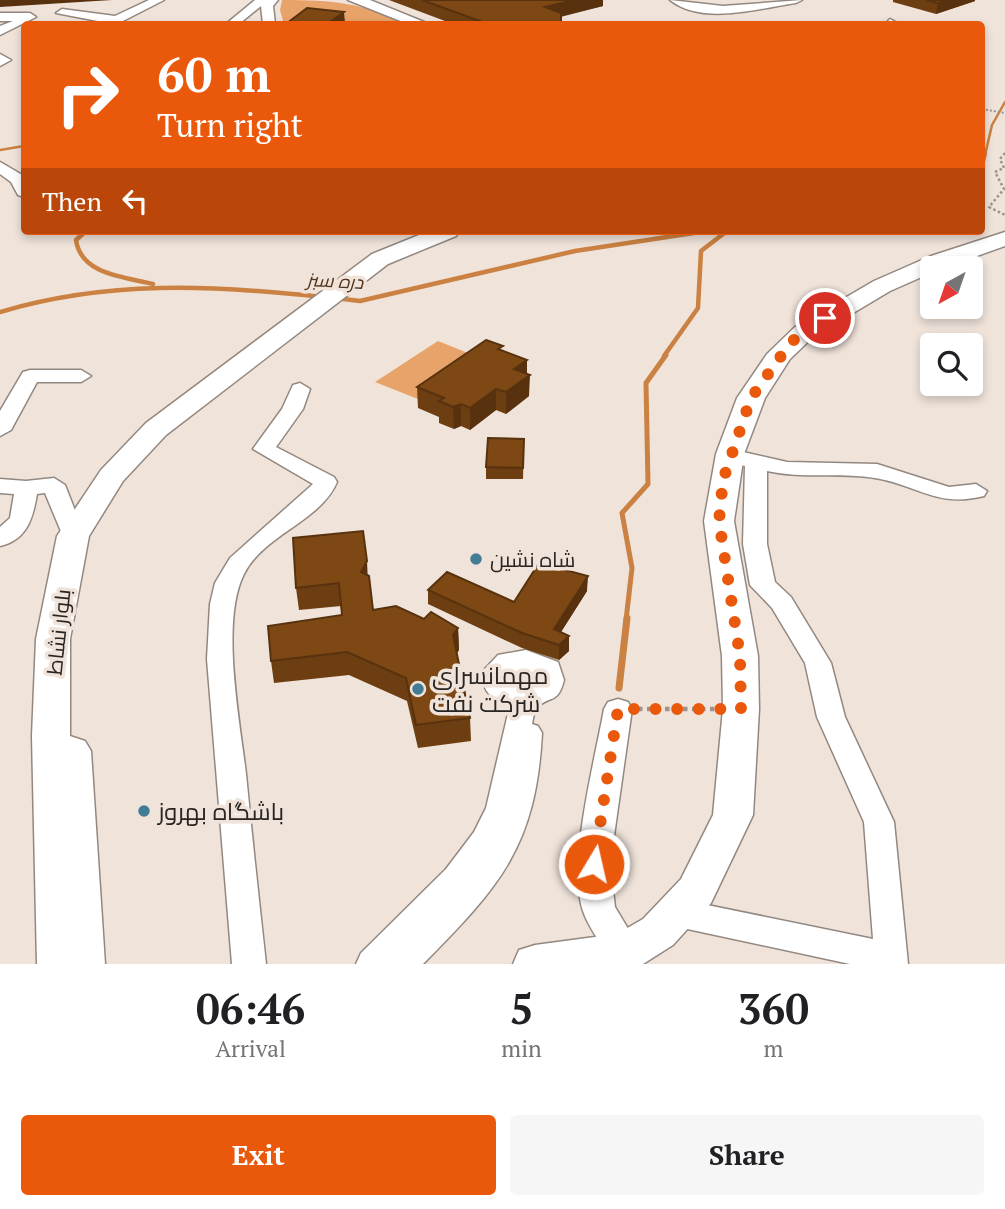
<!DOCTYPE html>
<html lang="en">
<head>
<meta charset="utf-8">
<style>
  body { margin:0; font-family:"PT Serif",Cairo,serif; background:#f6f6f6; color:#202124; height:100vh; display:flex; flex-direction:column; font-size:26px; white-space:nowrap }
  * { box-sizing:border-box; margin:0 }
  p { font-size:23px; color:#757577 }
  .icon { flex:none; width:38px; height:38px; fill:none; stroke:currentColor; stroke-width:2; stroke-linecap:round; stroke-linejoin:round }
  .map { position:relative; height:964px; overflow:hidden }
  .side { display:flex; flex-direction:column; background:#fff; flex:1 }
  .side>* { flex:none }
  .banner { position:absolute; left:21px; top:21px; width:964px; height:214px; border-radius:7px; box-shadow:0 4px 10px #0003; background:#ea580c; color:#fff; overflow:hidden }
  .needle { width:46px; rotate:220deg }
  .fabs { position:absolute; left:920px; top:256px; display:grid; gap:14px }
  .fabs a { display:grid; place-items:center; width:63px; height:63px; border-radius:7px; background:#fff; box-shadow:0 4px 10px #0003; font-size:35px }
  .pin { position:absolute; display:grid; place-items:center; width:60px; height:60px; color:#fff; margin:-30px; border:4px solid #fff; border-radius:50%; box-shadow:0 2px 7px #0007 }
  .me { position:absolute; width:77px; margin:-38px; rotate:9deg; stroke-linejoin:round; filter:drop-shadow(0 0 5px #0008) }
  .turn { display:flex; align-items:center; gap:24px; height:147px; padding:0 21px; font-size:32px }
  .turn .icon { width:91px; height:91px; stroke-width:2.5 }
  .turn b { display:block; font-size:49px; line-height:60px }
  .then { display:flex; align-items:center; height:66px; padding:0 21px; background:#0003; gap:14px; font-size:26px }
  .eta { display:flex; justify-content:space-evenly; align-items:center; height:119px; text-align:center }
  .eta b { font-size:42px; font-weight:600; line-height:49px }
  .cta { display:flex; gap:14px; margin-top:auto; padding:14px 21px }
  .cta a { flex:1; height:80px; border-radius:7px; background:#ea580c; color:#fff; font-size:28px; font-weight:600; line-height:80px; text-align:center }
  .cta a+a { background:#f6f6f6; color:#202124 }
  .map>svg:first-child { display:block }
  .green { fill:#e8a36a }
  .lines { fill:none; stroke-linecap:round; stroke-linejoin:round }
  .stream-far3 { stroke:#ca8141; stroke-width:2.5 }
  .stream-far2 { stroke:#ca8141; stroke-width:4.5 }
  .stream-far1 { stroke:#ca8141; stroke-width:5 }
  .stream { stroke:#ca8141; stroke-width:7 }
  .minor-casing { stroke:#938880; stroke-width:3 }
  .major-casing { stroke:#938880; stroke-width:3 }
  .path-far2 { stroke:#9c938d; stroke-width:2; stroke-dasharray:2 2; stroke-linecap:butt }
  .path-far1 { stroke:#9c938d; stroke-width:2.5; stroke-dasharray:2.5 2.5; stroke-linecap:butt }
  .path { stroke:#9c938d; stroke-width:4.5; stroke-dasharray:4.5 4.5; stroke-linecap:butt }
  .minor { fill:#fff; fill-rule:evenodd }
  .major { fill:#fff; fill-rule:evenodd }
  .wall { fill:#6c3e11 }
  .shaded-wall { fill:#58320e }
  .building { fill:#7d4814; stroke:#58320e; stroke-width:2 }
  .route { stroke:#ea580c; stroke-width:12; stroke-dasharray:0 21.6 }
  .poi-dot { fill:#427d95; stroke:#efe3da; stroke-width:2.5 }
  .labels { text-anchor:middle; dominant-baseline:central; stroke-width:7; stroke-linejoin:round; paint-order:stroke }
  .far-water-label { font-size:19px; font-style:italic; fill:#523319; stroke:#efe3da }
  .poi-label { font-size:21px; fill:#292522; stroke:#efe3da; text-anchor:start }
  .street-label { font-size:21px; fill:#292522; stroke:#efe3da }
  .near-poi-label { font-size:24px; fill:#292522; stroke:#efe3da; text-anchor:start }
</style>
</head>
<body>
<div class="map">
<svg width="1005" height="964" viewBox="0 0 1005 964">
  <rect width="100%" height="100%" fill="#efe3da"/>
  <g class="green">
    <path d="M282,0c52,0 80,3 128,24h-60l-36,-13 -17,13h-13l-4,-14z"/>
    <path d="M438,341l45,18 -60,42 -48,-19z"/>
  </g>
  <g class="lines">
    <g class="stream-far3">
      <path d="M0,150l24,-4"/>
      <path d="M985,155l7,-30 13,-23"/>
    </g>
    <g class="stream-far2">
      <path d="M982,165l3,-12"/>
      <path d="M86,231l-10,9c5,35 49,37 77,44"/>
      <path d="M335,298l25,3 215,-50 132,-20"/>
      <path d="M0,312c107,-32 212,-27 322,-15"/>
      <path d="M664,356l34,-48 3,-57 26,-20"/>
    </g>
    <path class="stream-far1" d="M626,620l6,-52 -10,-55 26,-29 -2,-101 20,-28"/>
    <path class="stream" d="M619,688l8,-70"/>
    <defs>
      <g id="minor">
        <path d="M149,0h15l-47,24h-15l1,-2 -47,-9 6,-4 53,7z"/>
        <path d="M255,0h23l-5,6 2,18h-12l-2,-18 -22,18h-13z"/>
        <path d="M670,0l53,6 79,-6 -6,3c-37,5 -93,23 -126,-3z"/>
        <path d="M0,13h30l6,4 -36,18v-9l13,-5h-13z"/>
        <path d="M890,19l9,5h-14z"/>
        <path d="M0,54l11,6 -11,6z"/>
        <path d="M0,162l24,14v21l-6,-2 -7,-13 -11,-8z"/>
        <path d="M30,370h51l10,6 -10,6h-44l-26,48 -11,6v-25l23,-39z"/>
        <path d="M300,383l10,6 -7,20 -27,38 58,30 3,5c-17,40 -73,52 -93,92 -24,47 -4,148 2,200 6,63 13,127 20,190h-34l-25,-305 3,-55 5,-21 15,-25 83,-74 -60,-35 29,-40 11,-24z"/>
        <path d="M743,452l44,10 90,2 72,23 27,-3 11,7 -3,5c-48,12 -66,-11 -109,-18 -36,-6 -72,1 -108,-7v73l8,38 16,15 40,66 14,54 49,105 14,142h-58l-172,-37 -12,-4 -4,-10 4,-10 12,-4 195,40 -9,-117 -47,-105 -12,-54 -33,-55 -22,-23 -7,-41 2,-78 -10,-2 -3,-5z"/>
        <path d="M54,478l11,7 20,51 -4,5h-16l-20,-48 -8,1c-4,24 -10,46 -37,52v-19l10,-9 4,-24 -14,-1v-14l26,2z"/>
        <path d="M526,650l32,12 6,18c-6,25 -15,15 -26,27 -4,3 -5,12 -6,17l6,2 4,7c-6,114 -42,153 -119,231h-67l5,-11 85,-84 28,-37 12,-24 24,-103c-18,-5 -28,-13 -28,-33l16,-17zM523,669l13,5 1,6 -4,7h-14l-9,-5v-7z"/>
        <path d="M618,699l10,3 4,7 -22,155 5,43 27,45 -5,10h-24c-10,-16 -24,-33 -30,-51 -16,-47 12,-151 21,-202l4,-7z"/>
      </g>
      <g id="major">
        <path d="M348,0h22l59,24h-21z"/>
        <path d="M429,231h30l-3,5 -68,28 -222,171 -43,46 -34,55 -19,103v97l15,5 6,10 14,213h-68l-5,-228 4,-97 21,-103 44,-66 45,-47 226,-169z"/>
        <path d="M1005,232v14l-62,22h-10v4l-43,19 -77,46 -23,22 -25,39 -21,56 -10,67 24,135 1,53 -6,106 -42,88 -38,42 -30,19h-130l6,-14 16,-5 82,-11 26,-15 38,-40 32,-64 10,-106 -1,-53 -18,-135 12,-67 21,-56 30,-44 28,-27 79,-46 57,-25z"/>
      </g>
    </defs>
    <use href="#minor" class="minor-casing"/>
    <use href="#major" class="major-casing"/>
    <path class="path-far2" d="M982,109l23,4"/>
    <path class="path-far1" d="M1005,153l-5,6 4,9 -9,4 9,17 -15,18 16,8"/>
    <path class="path" d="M638,709h76"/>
    <use href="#minor" class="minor"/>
    <use href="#major" class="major"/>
  </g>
  <g class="wall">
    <path d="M389,0h214v6l-42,10v8h-108z"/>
    <path d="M893,0h82v1l-39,13 -43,-12z"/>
    <path d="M503,351l24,9v14l2,22 -23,18 -10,-4 -26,20 -9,-4 -7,3 -15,-6v-6l-21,-9 -1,-21z"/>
    <path d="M524,439l-1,40h-37v-12z"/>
    <path d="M368,575l5,35 51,9 34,9 1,22 -2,3 13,65 1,23 -53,7 -11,-47 -58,-26 -75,8 -3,-22 71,-46 -1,-9 -42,4 -3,-22z"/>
    <path d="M428,590l86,12 73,-11 -26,41 8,4v15l-10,9 -37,-12 -94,-44z"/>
  </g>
  <g class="shaded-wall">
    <path d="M0,0h112l-112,7z"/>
    <path d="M575,0h28v6l-58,15v-14z"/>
    <path d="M948,0h27v1l-39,13 2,-11z"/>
    <path d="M344,12l1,11 -2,1h-16z"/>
    <path d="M527,360v17l3,-2 -1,21 -23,18v-22l8,-23z"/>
    <path d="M496,389v21l-26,20v-22z"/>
    <path d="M461,404v22l-7,3 -1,-22z"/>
    <path d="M367,561l1,23 -7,-12z"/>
    <path d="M588,576l-1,15 -33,52v-14z"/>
    <path d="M458,628l1,22 -5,7 -1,-22z"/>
    <path d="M569,636v15l-10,9v-15z"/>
  </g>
  <g class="building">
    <path d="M422,0h153l-30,7 16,6v9l-5,2h1h-69z"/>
    <path d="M926,0h22l-10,3z"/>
    <path d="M307,8l37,4 -17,12h-41z"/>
    <path d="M486,340l17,6 -5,3 29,11 -13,9 16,6 -24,17 -10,-3 -26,19 -9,-4 -8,3 -14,-6 5,-3 -27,-11z"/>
    <path d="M488,438l36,1 -1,29 -37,-1z"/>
    <path d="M363,531l4,30 -6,11 8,4 4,34 23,-4 28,13 7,-7 27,16 -5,7 17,83 -54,7 -10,-47 -59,-26 -76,9 -3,-35 74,-11 -3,-32 -43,5 -3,-50z"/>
    <path d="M539,563l49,13 -34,53 15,7 -10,9 -37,-12 -94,-43 19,-18 67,30z"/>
  </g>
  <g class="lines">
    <path class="route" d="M594,864l24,-155h123l-1,-53 -21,-135 4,-41 28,-82 40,-56 34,-24"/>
  </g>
  <g class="poi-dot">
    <circle cx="476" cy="559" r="7"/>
    <circle cx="418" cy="689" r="7"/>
    <circle cx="144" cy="811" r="7"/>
  </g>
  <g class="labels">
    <g class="far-water-label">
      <text transform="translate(335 280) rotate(3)">دره سبز</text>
    </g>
    <g class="poi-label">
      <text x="490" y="559">شاه نشین</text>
    </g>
    <g class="street-label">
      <text transform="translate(58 632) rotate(-84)">بلوار نشاط</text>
    </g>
    <g class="near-poi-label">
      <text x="432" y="675">مهمانسرای<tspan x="432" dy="28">شرکت نفت</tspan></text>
      <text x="158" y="811">باشگاه بهروز</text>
    </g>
  </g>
</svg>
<div class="fabs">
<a><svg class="needle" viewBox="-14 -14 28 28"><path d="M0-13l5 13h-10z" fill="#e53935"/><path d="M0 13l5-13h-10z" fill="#757577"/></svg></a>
<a><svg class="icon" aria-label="search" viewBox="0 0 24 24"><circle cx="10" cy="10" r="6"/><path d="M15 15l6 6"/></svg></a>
</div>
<div class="pin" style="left:825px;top:318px;background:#d93025"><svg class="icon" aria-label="arrive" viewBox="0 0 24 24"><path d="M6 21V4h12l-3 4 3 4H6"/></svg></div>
<svg class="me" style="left:594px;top:864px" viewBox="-20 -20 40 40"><circle r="17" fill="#ea580c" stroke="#fff" stroke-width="3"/><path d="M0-11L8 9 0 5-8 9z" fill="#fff"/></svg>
<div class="banner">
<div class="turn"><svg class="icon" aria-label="right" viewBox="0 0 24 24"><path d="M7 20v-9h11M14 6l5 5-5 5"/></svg><div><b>60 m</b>Turn right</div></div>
<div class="then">Then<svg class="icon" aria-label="left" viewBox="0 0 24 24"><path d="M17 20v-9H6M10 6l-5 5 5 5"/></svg></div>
</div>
</div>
<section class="side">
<div class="eta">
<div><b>06:46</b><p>Arrival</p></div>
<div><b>5</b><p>min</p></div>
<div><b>360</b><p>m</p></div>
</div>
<div class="cta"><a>Exit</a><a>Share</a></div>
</section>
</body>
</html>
